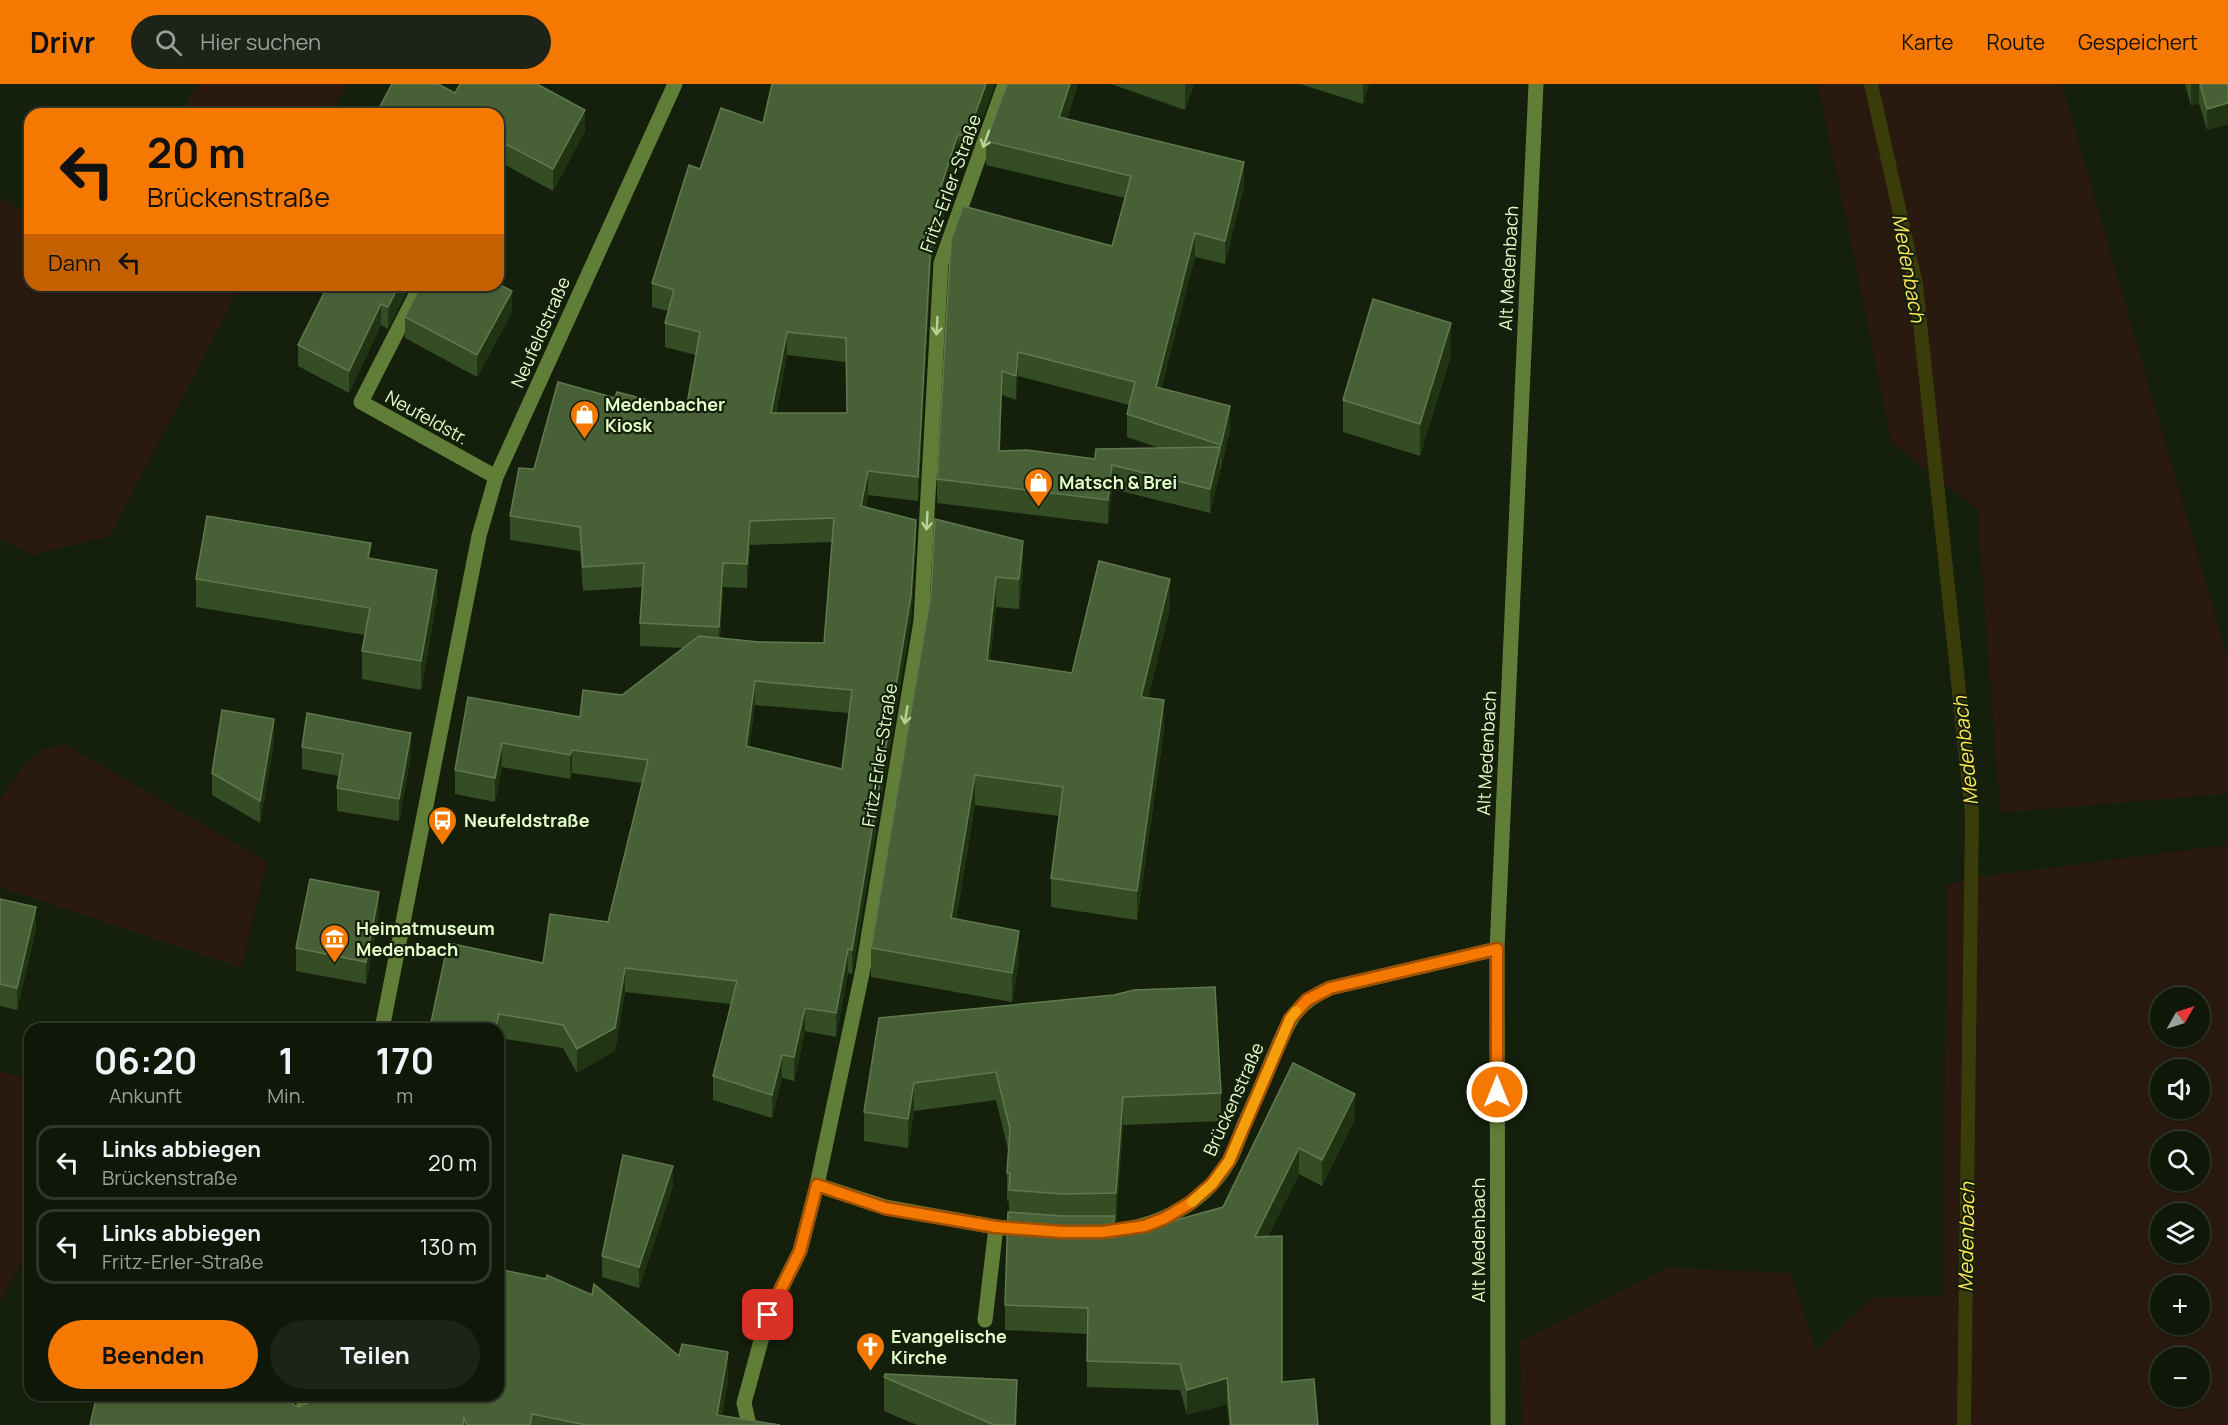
<!DOCTYPE html>
<html lang="de">
<head>
<meta charset="utf-8">
<style>
  body { margin:0; font-family:Manrope,sans-serif; background:#1d2417; color:#f1f3f6; height:100vh; display:flex; flex-direction:column; font-size:22px; white-space:nowrap }
  * { box-sizing:border-box; margin:0 }
  p { font-size:20px; color:#9b9f9c }
  .icon { flex:none; width:33px; height:33px; fill:none; stroke:currentColor; stroke-width:2; stroke-linecap:round; stroke-linejoin:round }
  .map { position:relative; flex:1; overflow:hidden }
  .side { position:absolute; left:24px; top:939px; width:480px; height:378px; display:flex; flex-direction:column; background:#0f1709; border-radius:18px; box-shadow:0 2px 4px #0004,0 0 0 2px #2f362a }
  .side>* { flex:none }
  .banner { position:absolute; left:24px; top:24px; width:480px; height:183px; border-radius:18px; box-shadow:0 2px 4px #0004,0 0 0 2px #2f362a; background:#f57900; color:#111; overflow:hidden }
  .needle { width:39px; rotate:51deg }
  .fabs { position:absolute; left:2150px; top:903px; display:grid; gap:12px }
  .fabs a { display:grid; place-items:center; width:60px; height:60px; border-radius:50%; background:#0f1709; box-shadow:0 2px 4px #0004,0 0 0 2px #2f362a; font-size:30px }
  .pin { position:absolute; display:grid; place-items:center; width:51px; height:51px; color:#fff; margin:-26px; border-radius:12px; box-shadow:0 3px 9px #0006 }
  .me { position:absolute; width:66px; margin:-33px; rotate:0deg; stroke-linejoin:round; filter:drop-shadow(0 0 4px #0008) }
  .turn { display:flex; align-items:center; gap:21px; height:126px; padding:0 24px; font-size:27px }
  .turn .icon { width:78px; height:78px; stroke-width:2.5 }
  .turn b { display:block; font-size:42px; line-height:51px }
  .then { display:flex; align-items:center; height:57px; padding:0 24px; background:#0003; gap:12px; font-size:22px }
  .eta { display:flex; justify-content:space-evenly; align-items:center; height:102px; text-align:center }
  .eta b { font-size:36px; font-weight:700; line-height:42px }
  .button { display:flex; gap:12px; margin-top:auto; padding:12px 24px }
  .button a { flex:1; height:69px; border-radius:36px; background:#f57900; color:#111; font-size:24px; font-weight:700; line-height:69px; text-align:center }
  .button a+a { background:#1d2417; color:#f1f3f6 }
  ul { padding:0; list-style:none }
  li { display:flex; align-items:center; gap:18px; height:75px; margin:0 12px 9px; padding:0 12px; border:3px solid #2f362a; border-radius:18px }
  li div { flex:1 }
  li b { display:block; font-size:22px }
  li em { font-style:normal }
  header { display:flex; align-items:center; gap:36px; box-sizing:border-box; height:84px; padding:0 30px; background:#f57900; color:#111 }
  header strong { font-size:28px }
  nav { display:flex; gap:33px; margin-inline-start:auto; font-size:21px }
  .search { width:420px; height:54px; background:#1d2417; display:flex; align-items:center; gap:15px; box-sizing:border-box; padding:0 21px; border-radius:33px; color:#9b9f9c; font-size:22px }
  .map>svg:first-child { display:block }
  .green { fill:#29190f; fill-rule:evenodd }
  .lines { fill:none; stroke-linecap:round; stroke-linejoin:round }
  .stream { stroke:#3a3c09; stroke-width:14 }
  .minor { stroke:#607e37; stroke-width:15 }
  .wall { fill:#354d24; fill-rule:evenodd }
  .shaded-wall { fill:#203313 }
  .building { fill:#486036; stroke:#60794d; stroke-width:1.5; fill-rule:evenodd }
  .oneway { stroke:#b6d297 }
  .route-casing { stroke:#9f4f00; stroke-width:15 }
  .route { stroke:#f57900; stroke-width:10 }
  .slow { stroke:#f59e0b; stroke-width:10 }
  .labels { text-anchor:middle; dominant-baseline:central; stroke-width:4.5; stroke-linejoin:round; paint-order:stroke }
  .street-label { font-size:18px; fill:#e4ffca; stroke:#141f0c }
  .poi-label { font-size:18px; font-weight:bold; fill:#e4ffca; stroke:#141f0c; text-anchor:start }
  .water-label { font-size:20px; font-style:italic; fill:#ffe758; stroke:#141f0c }
</style>
</head>
<body>
<header>
<strong>Drivr</strong>
<div class="search"><svg class="icon" aria-label="search" viewBox="0 0 24 24"><circle cx="10" cy="10" r="6"/><path d="M15 15l6 6"/></svg>Hier suchen</div>
<nav><a>Karte</a><a>Route</a><a>Gespeichert</a></nav>
</header>
<div class="map">
<svg width="2228" height="1341" viewBox="0 0 2228 1341">
  <rect width="100%" height="100%" fill="#141f0c"/>
  <g class="green">
    <path d="M197,0h150l-16,30h-149z"/>
    <path d="M1818,0h244l166,576v134l-228,19 -23,-304 -85,-66z"/>
    <path d="M0,114l30,17v70h211l-131,251 -79,19 -31,-18z"/>
    <path d="M65,660l202,118 -26,106 -241,-81v-87l24,-35 17,-14z"/>
    <path d="M2228,761v580h-706l-2,-83 149,-74 121,5 26,78 56,-53 70,-2 5,-412 53,-10zM2160,914h39v38h-39zM2160,986h39v38h-39zM2160,1058h39v38h-39zM2160,1130h39v38h-39zM2160,1202h39v38h-39zM2160,1274h39v38h-39z"/>
    <path d="M0,988l30,6v167l-30,58z"/>
  </g>
  <g class="lines">
    <path class="stream" d="M1871,0l45,201 56,529 -8,611"/>
    <g class="minor">
      <path d="M421,201l-60,117 135,75"/>
      <path d="M382,945l97,-493 17,-59 179,-393"/>
      <path d="M817,1101l68,22 111,20 31,3"/>
      <path d="M1093,1148c54,0 108,-23 136,-71 6,-10 10,-23 14,-34 10,-22 20,-44 29,-67 15,-35 21,-56 58,-72l167,-39"/>
      <path d="M985,1236l11,-93"/>
      <path d="M300,1341l6,-30"/>
      <path d="M749,1341l-5,-22 24,-88 32,-64 17,-66 46,-216 58,-348 20,-358 64,-179"/>
      <path d="M1498,1341l-1,-476 39,-865"/>
    </g>
  </g>
  <g class="wall">
    <path d="M772,0h223l-28,76 -9,-2 -14,43v24l-13,37 -13,239 -50,-6 -2,12 50,37 -5,76 -59,354 -4,-1 -12,64 -31,-6 -11,50 -12,-3 -10,40 -59,-18v-24l18,-72 -106,-12 -10,59 -38,22 -14,-25 -64,-10 -1,5v-14h-67v-7l112,-59 65,-41 34,-139 -70,-10 -2,6 -68,-12 -7,35 -40,-8v-24l13,-73 112,20 42,-22 61,-47 -43,-2v-23l2,-36 -59,4 -3,-40 -70,-11v-24l24,-47 81,-71 71,12 10,-55 -31,-8v-24l3,-12 -16,-4v-24l48,-114 63,-46zM787,271l59,7 1,51h-71zM832,458l-8,101 -65,-1 -39,-4 3,-51 24,1 3,-43zM755,621l94,8 -7,56 -93,-22z"/>
    <path d="M1007,0h71l-11,34 177,68 -19,78 -30,-7 -34,132 69,41 -20,83 -98,-24 -4,35 -171,-21v-24l14,-238 161,5 13,-48 -139,-33v-24zM1018,292l111,29 -2,9v23l32,11 -64,11 -95,-8 2,-56 14,5z"/>
    <path d="M1111,0h83l-9,26z"/>
    <path d="M1300,0h69l-6,20z"/>
    <path d="M2185,0h43v40l-21,6 -8,-27 -8,3z"/>
    <path d="M539,1l46,46 -32,60 -55,-30v-47l-43,-21z"/>
    <path d="M328,201h82l-22,44 -7,-4 -32,68 -51,-27v-21z"/>
    <path d="M512,228l-35,65 -72,-39v-21z"/>
    <path d="M1451,271l-31,101 -77,-24v-32z"/>
    <path d="M371,475l66,40 -16,91 -59,-11v-28l3,-16 -169,-28v-28z"/>
    <path d="M1023,487l-4,38 -23,-2 -6,54 82,12 98,-65 -22,90 16,32 -27,190 -86,-13v-29l8,-62 -84,-11 -19,114 63,42 -7,41 -141,-25v-29l60,-355z"/>
    <path d="M274,657l-14,82 -48,-28v-22z"/>
    <path d="M302,663l109,8 -12,66 -62,-10v-23l2,-12 -37,-7z"/>
    <path d="M0,815l36,30 -19,81 -17,-4z"/>
    <path d="M379,831l-13,69 -70,-13v-23z"/>
    <path d="M879,934l342,75v28l-98,4 -7,97h-2v16l109,-31 70,-144 62,56 -33,67 -23,-12 -31,62 14,146 36,43h-89l-2,-21 -40,11 -7,-25 -93,-3v-53l-82,-4v-25l4,-93v-11h-2v-28l1,-23 -12,-50 -82,11 -6,37 -44,-7v-29z"/>
    <path d="M673,1102l-34,102 -37,-11v-21z"/>
    <path d="M679,1272l49,24 -6,35 58,10h-690l202,-30v7l2,3 5,2 73,-5z"/>
    <path d="M884,1293l133,37v11h-100l-33,-14z"/>
  </g>
  <g class="shaded-wall">
    <path d="M986,0h9l-28,76v-23z"/>
    <path d="M1070,0h8l-19,56v-23z"/>
    <path d="M1186,0h8l-9,26v-24z"/>
    <path d="M1363,0h6l-6,20z"/>
    <path d="M2193,0h6v19l-8,3v-21z"/>
    <path d="M2228,19v21l-21,6v-21z"/>
    <path d="M585,26v21l-32,60v-22z"/>
    <path d="M958,50v24l-15,48 1,-5v24l-13,37 -13,239v-24l13,-238 6,-40z"/>
    <path d="M1244,78v24l-19,78v-23z"/>
    <path d="M1195,149v24l-39,154v-24z"/>
    <path d="M399,201h11l-22,44v-22z"/>
    <path d="M512,207v21l-35,65v-22z"/>
    <path d="M381,220v21l-32,68v-22z"/>
    <path d="M1451,239v32l-31,101v-32z"/>
    <path d="M787,248v23l-16,81v-23z"/>
    <path d="M1018,268v24l-2,24v-24z"/>
    <path d="M1002,287v24l-3,79v-23z"/>
    <path d="M1230,322v24l-9,39v-24z"/>
    <path d="M1220,363v24l-10,42v-24z"/>
    <path d="M1112,381v24l-4,35v-24z"/>
    <path d="M868,387v24l-7,35v-24z"/>
    <path d="M916,436v24l-5,76 -59,354v-24z"/>
    <path d="M750,437v24l-3,43v-24z"/>
    <path d="M1023,457v30l-4,38v-30z"/>
    <path d="M723,479v24l-4,63v-23z"/>
    <path d="M437,486v29l-16,91v-29z"/>
    <path d="M996,493v30l-9,83v-30z"/>
    <path d="M1170,495v29l-29,118v-29z"/>
    <path d="M755,597v24l-9,65v-24z"/>
    <path d="M1164,616v30l-27,190v-29z"/>
    <path d="M274,635v22l-14,82v-22z"/>
    <path d="M411,649v22l-12,66v-22z"/>
    <path d="M502,659v24l-7,35v-24z"/>
    <path d="M572,666v23l-2,6v-24z"/>
    <path d="M975,691v30l-24,143v-30z"/>
    <path d="M379,808v23l-13,69v-22z"/>
    <path d="M36,823v22l-19,81v-22z"/>
    <path d="M1019,847v30l-7,41v-29z"/>
    <path d="M848,865v24l-12,64v-24z"/>
    <path d="M625,884v24l-10,59 -38,22v-24z"/>
    <path d="M805,924v23l-11,50v-24z"/>
    <path d="M499,930v24l-1,5v-14h-2z"/>
    <path d="M782,971v23l-10,40v-23z"/>
    <path d="M914,999v28l-6,37v-29z"/>
    <path d="M1355,1010v25l-33,67v-26z"/>
    <path d="M1123,1013v28l-7,97v-29z"/>
    <path d="M1299,1064v26l-44,88v-25z"/>
    <path d="M673,1082v20l-34,102v-21z"/>
    <path d="M728,1268v28l-7,45 -4,-10z"/>
    <path d="M1227,1294v26l-40,11v-25z"/>
    <path d="M1017,1296v45h-2z"/>
  </g>
  <g class="building">
    <path d="M392,0h46l17,9 5,-9h77l48,26 -32,59 -55,-29v-26h-122z"/>
    <path d="M772,0h214l-19,53 -9,-3 -21,65 7,2 -13,38 -13,238 -50,-6 -7,35 55,14 -5,76 -59,354 -4,-1 -12,64 -31,-5 -11,49 -12,-2 -10,40 -59,-19 24,-95 -112,-13 -10,60 -38,21 -14,-24 -64,-11 -3,15h-32l-33,-7 17,-79 95,20 7,-49 58,8 40,-162 -76,-10 -2,5 -68,-12 -7,35 -40,-8 13,-73 112,20 3,-27 39,5 77,-59 60,6 65,1 10,-125 -84,3 -3,43 -24,-1 -4,64 -79,-4 4,-60 -61,4 -3,-40 -70,-11 9,-48 15,1 24,-87 57,16 2,-6 69,18 14,-78 -35,-9 9,-33 -22,-7 37,-118 11,4 21,-61 42,15zM787,248l59,6 1,75h-76zM755,597l97,9 -10,79 -96,-23z"/>
    <path d="M1007,0h63l-11,33 185,45 -19,79 -30,-8 -39,154 74,19 -9,39 -94,-31 8,-32 -117,-30 -2,24 -14,-5 -3,80 28,-1 68,9 1,-10 124,-2 -10,42 -98,-24 -4,35 -171,-21 14,-238 12,-35 149,40 19,-70 -145,-35z"/>
    <path d="M2200,0h28v19l-21,6z"/>
    <path d="M498,200l14,7 -35,64 -72,-38 16,-32h77z"/>
    <path d="M328,201h71l-11,22 -7,-3 -32,67 -51,-26z"/>
    <path d="M1373,215l78,24 -31,101 -77,-24z"/>
    <path d="M207,432l164,27 -3,15 69,12 -16,91 -59,-10 8,-43 -174,-29z"/>
    <path d="M935,435l88,22 -4,38 -23,-2 -9,83 85,13 27,-112 71,18 -29,118 23,3 -27,191 -86,-13 12,-91 -88,-12 -24,143 68,13 -7,42 -141,-25 60,-355z"/>
    <path d="M222,626l52,9 -14,82 -48,-28z"/>
    <path d="M307,629l104,20 -12,66 -62,-11 6,-34 -41,-7z"/>
    <path d="M310,795l69,13 -13,70 -70,-14z"/>
    <path d="M0,815l36,8 -19,81 -17,-4z"/>
    <path d="M1215,903l6,106 -98,4 -7,96 -54,1 -53,-4 1,-17h-3l3,-44 -14,-57 -82,11 -6,36 -44,-7 15,-94 235,-23 20,-5z"/>
    <path d="M1293,979l62,31 -33,66 -23,-12 -44,89 27,-1v146l32,-3 4,46h-87l-4,-47 -40,12 -7,-26 -93,-3 1,-53 -83,-3 3,-93 53,4h53l-2,22 111,-31z"/>
    <path d="M623,1071l50,11 -34,101 -37,-11z"/>
    <path d="M498,1185l48,10 1,-4 45,20 2,-11 85,72 3,-12 46,8 -11,63 63,10h-194l-54,-11 -2,11h-63l-3,-7 -1,7h-373l7,-30h194v5l3,5 5,2 9,-4 2,-8h25l37,7 2,-7h124z"/>
    <path d="M885,1290l132,6 -2,45h-21l-110,-48z"/>
  </g>
  <defs><path id="oneway-shaft" d="M-6 0H5M1.5-3L5.5 0L1.5 3" fill="none" stroke-width="1.6" stroke-linecap="round" stroke-linejoin="round" transform="scale(1.5)"/></defs>
  <g class="oneway">
    <use href="#oneway-shaft" transform="translate(986 55) rotate(110)"/>
    <use href="#oneway-shaft" transform="translate(937 242) rotate(93)"/>
    <use href="#oneway-shaft" transform="translate(927 437) rotate(93)"/>
    <use href="#oneway-shaft" transform="translate(906 631) rotate(99)"/>
  </g>
  <g class="lines">
    <defs>
      <path id="route" d="M768,1231l32,-64 17,-66 68,23 111,19 66,5h40l43,-6 20,-8 25,-15 22,-19 17,-23 61,-142 17,-19 23,-12 167,-39v143"/>
    </defs>
    <use href="#route" class="route-casing"/>
    <use href="#route" class="route"/>
    <path class="slow" d="M1192,1118l20,-18 17,-23 61,-142 6,-8"/>
  </g>
  <defs>
    <symbol id="shop-pin" viewBox="-11 -11 22 30"><path d="M0 17L-7.5 6A9.5 9.5 0 1 1 7.5 6Z" fill="#f57900" stroke="#141f0c"/><path d="M-5-2.5h2.3a2.7 3.5 0 0 1 5.4 0H5L5.5 6h-11ZM-1.5-2.5h3a1.5 2.3 0 0 0-3 0Z" fill="#fff"/></symbol>
    <symbol id="bus-pin" viewBox="-11 -11 22 30"><path d="M0 17L-7.5 6A9.5 9.5 0 1 1 7.5 6Z" fill="#f57900" stroke="#141f0c"/><path d="M-5-6H5V4H4V6H2V4H-2V6H-4V4H-5ZM-3.5-4V0h7V-4ZM-3.5 1.2v1.5H-2V1.2ZM2 1.2v1.5H3.5V1.2Z" fill="#fff"/></symbol>
    <symbol id="museum-pin" viewBox="-11 -11 22 30"><path d="M0 17L-7.5 6A9.5 9.5 0 1 1 7.5 6Z" fill="#f57900" stroke="#141f0c"/><path d="M0-6L6-3V-2H-6V-3ZM-5-1h2V3h-2ZM-1-1h2V3h-2ZM3-1h2V3H3ZM-6 4H6V6H-6Z" fill="#fff"/></symbol>
    <symbol id="church-pin" viewBox="-11 -11 22 30"><path d="M0 17L-7.5 6A9.5 9.5 0 1 1 7.5 6Z" fill="#f57900" stroke="#141f0c"/><path d="M-1.2-6h2.4v3.5h3.3v2.4h-3.3V6h-2.4V-.1h-3.3v-2.4h3.3Z" fill="#fff"/></symbol>
  </defs>
  <g fill-rule="evenodd">
    <use href="#shop-pin" x="568" y="314" width="33" height="45"/>
    <use href="#shop-pin" x="1022" y="382" width="33" height="45"/>
    <use href="#bus-pin" x="426" y="720" width="33" height="45"/>
    <use href="#museum-pin" x="318" y="838" width="33" height="45"/>
    <use href="#church-pin" x="854" y="1246" width="33" height="45"/>
  </g>
  <g class="labels">
    <g class="street-label">
      <text transform="translate(950 99) rotate(-70)">Fritz-Erler-Straße</text>
      <text transform="translate(1508 184) rotate(-87)">Alt Medenbach</text>
      <text transform="translate(540 248) rotate(-66)">Neufeldstraße</text>
      <text transform="translate(427 333) rotate(29)">Neufeldstr.</text>
      <text transform="translate(1486 669) rotate(-87)">Alt Medenbach</text>
      <text transform="translate(879 671) rotate(-81)">Fritz-Erler-Straße</text>
      <text transform="translate(1233 1015) rotate(-66)">Brückenstraße</text>
      <text transform="translate(1478 1156) rotate(-90)">Alt Medenbach</text>
    </g>
    <g class="poi-label">
      <text x="605" y="320">Medenbacher<tspan x="605" dy="21">Kiosk</tspan></text>
      <text x="1059" y="398">Matsch &amp; Brei</text>
      <text x="464" y="736">Neufeldstraße</text>
      <text x="356" y="844">Heimatmuseum<tspan x="356" dy="21">Medenbach</tspan></text>
      <text x="891" y="1252">Evangelische<tspan x="891" dy="21">Kirche</tspan></text>
    </g>
    <g class="water-label">
      <text transform="translate(1909 184) rotate(80)">Medenbach</text>
      <text transform="translate(1965 667) rotate(-96)">Medenbach</text>
      <text transform="translate(1966 1153) rotate(-89)">Medenbach</text>
    </g>
  </g>
</svg>
<div class="fabs">
<a><svg class="needle" viewBox="-14 -14 28 28"><path d="M0-13l5 13h-10z" fill="#e53935"/><path d="M0 13l5-13h-10z" fill="#9b9f9c"/></svg></a>
<a><svg class="icon" aria-label="sound" viewBox="0 0 24 24"><path d="M4 9h4l5-4v14l-5-4H4zM17 9q2 3 0 6"/></svg></a>
<a><svg class="icon" aria-label="search" viewBox="0 0 24 24"><circle cx="10" cy="10" r="6"/><path d="M15 15l6 6"/></svg></a>
<a><svg class="icon" aria-label="layers" viewBox="0 0 24 24"><path d="M12 4l9 5-9 5-9-5zM3 14l9 5 9-5"/></svg></a>
<a>+</a>
<a>−</a>
</div>
<div class="pin" style="left:768px;top:1231px;background:#d93025"><svg class="icon" aria-label="arrive" viewBox="0 0 24 24"><path d="M6 21V4h12l-3 4 3 4H6"/></svg></div>
<svg class="me" style="left:1497px;top:1008px" viewBox="-20 -20 40 40"><circle r="17" fill="#f57900" stroke="#fff" stroke-width="3"/><path d="M0-11L8 9 0 5-8 9z" fill="#fff"/></svg>
<div class="banner">
<div class="turn"><svg class="icon" aria-label="left" viewBox="0 0 24 24"><path d="M17 20v-9H6M10 6l-5 5 5 5"/></svg><div><b>20 m</b>Brückenstraße</div></div>
<div class="then">Dann<svg class="icon" aria-label="left" viewBox="0 0 24 24"><path d="M17 20v-9H6M10 6l-5 5 5 5"/></svg></div>
</div>
<section class="side">
<div class="eta">
<div><b>06:20</b><p>Ankunft</p></div>
<div><b>1</b><p>Min.</p></div>
<div><b>170</b><p>m</p></div>
</div>
<ul>
<li><svg class="icon" aria-label="left" viewBox="0 0 24 24"><path d="M17 20v-9H6M10 6l-5 5 5 5"/></svg><div><b>Links abbiegen</b><p>Brückenstraße</p></div><em>20 m</em></li>
<li><svg class="icon" aria-label="left" viewBox="0 0 24 24"><path d="M17 20v-9H6M10 6l-5 5 5 5"/></svg><div><b>Links abbiegen</b><p>Fritz-Erler-Straße</p></div><em>130 m</em></li>
</ul>
<div class="button"><a>Beenden</a><a>Teilen</a></div>
</section>
</div>
</body>
</html>
